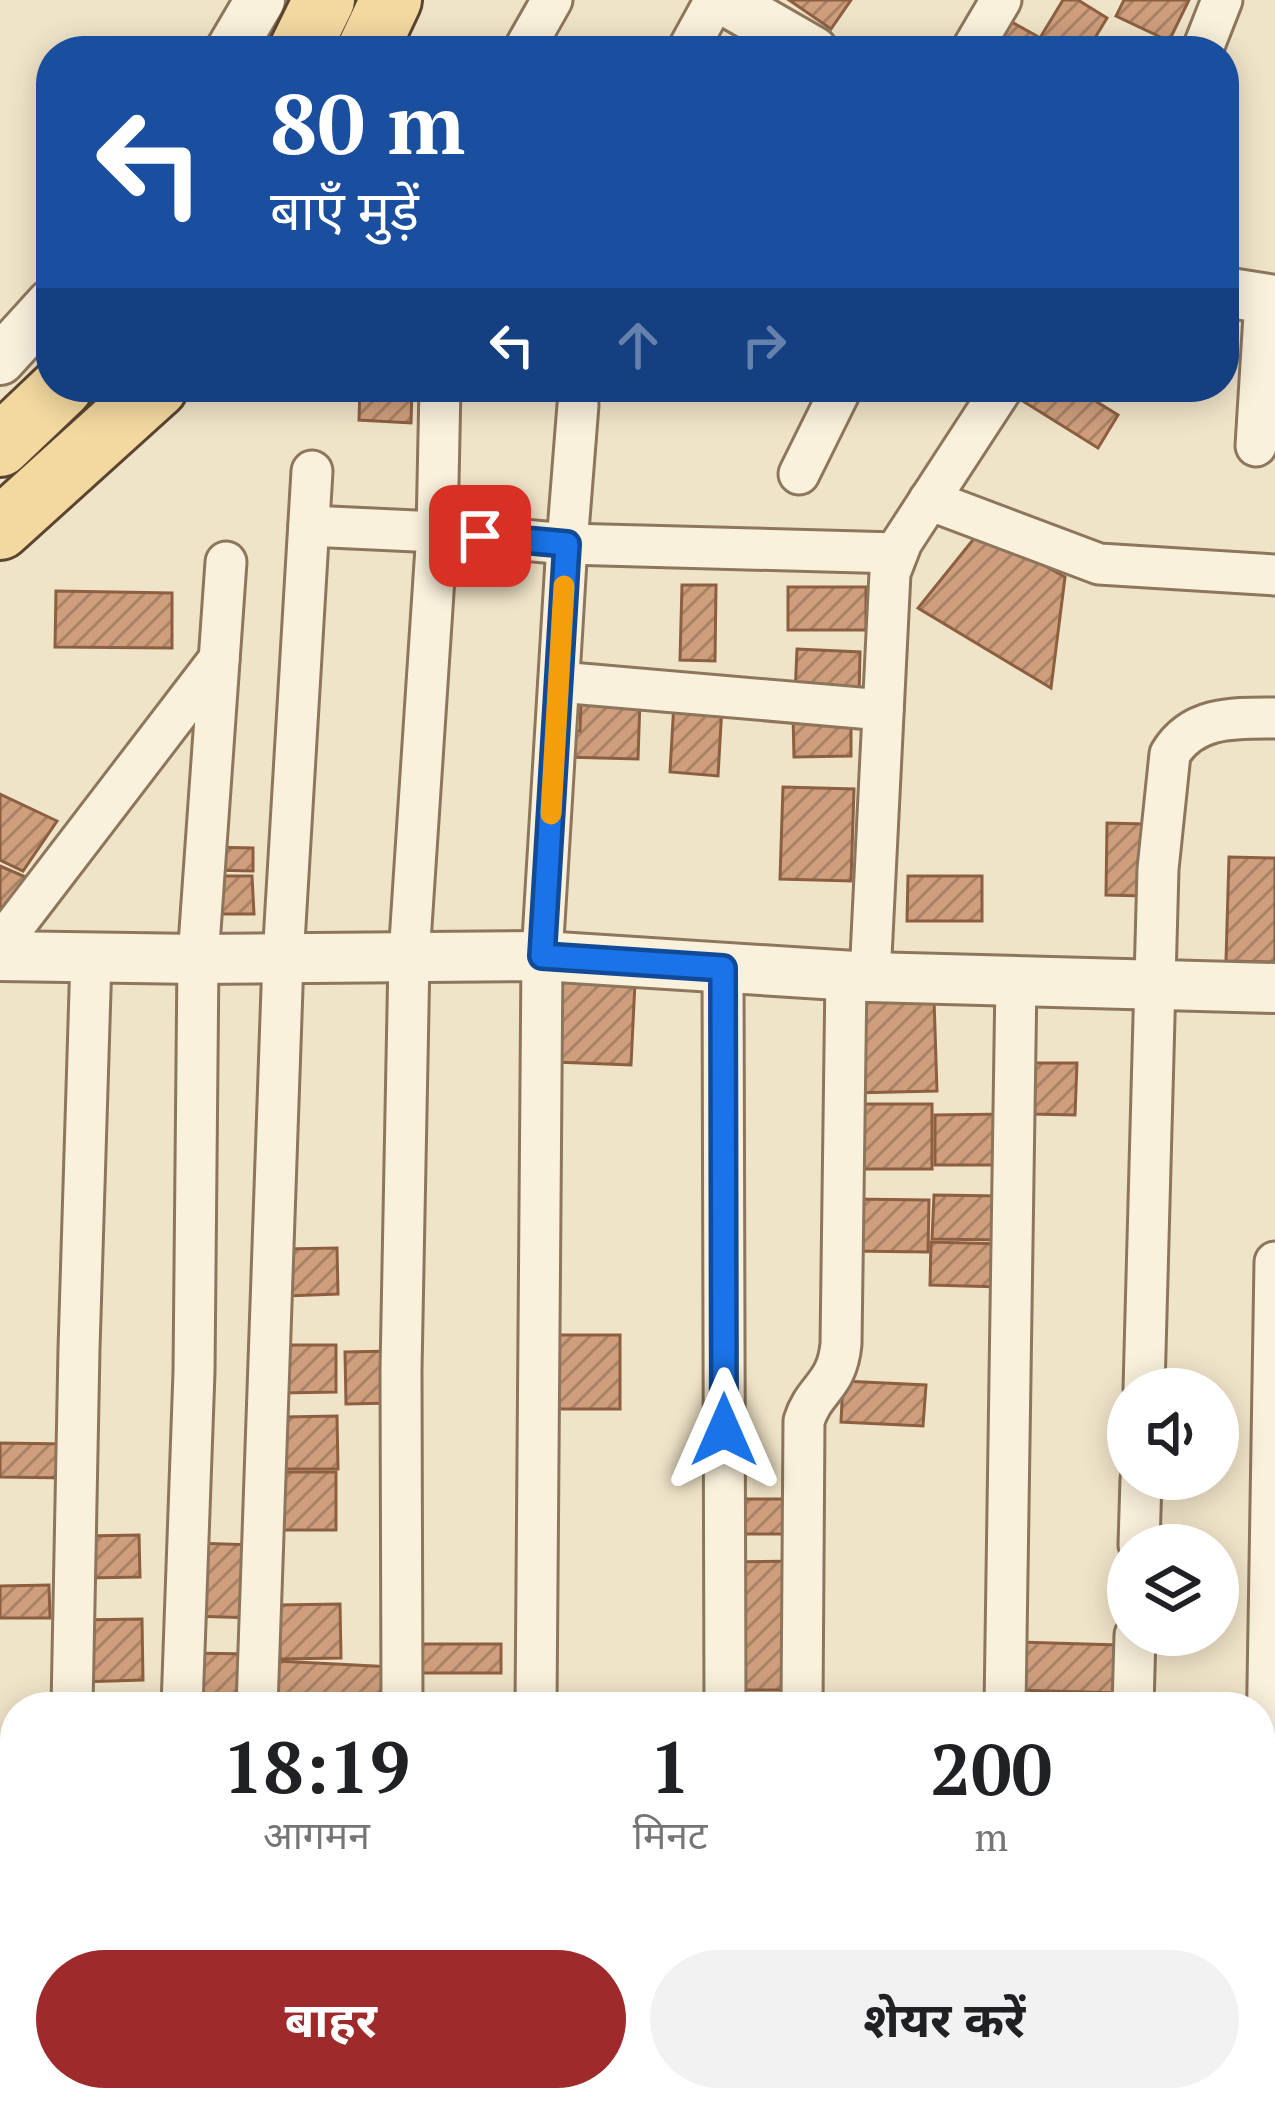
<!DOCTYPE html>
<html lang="hi">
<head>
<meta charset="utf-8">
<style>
  body { margin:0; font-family:"PT Serif","Noto Sans Devanagari",serif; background:#f2f2f2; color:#202124; height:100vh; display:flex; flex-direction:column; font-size:45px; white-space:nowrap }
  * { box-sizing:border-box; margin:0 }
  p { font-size:39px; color:#757577 }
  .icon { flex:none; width:66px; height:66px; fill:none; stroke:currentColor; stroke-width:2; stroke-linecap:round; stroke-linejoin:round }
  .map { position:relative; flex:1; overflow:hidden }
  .details { position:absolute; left:0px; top:1692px; width:1275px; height:420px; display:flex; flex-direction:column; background:#fff; border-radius:48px 48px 0 0; box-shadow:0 6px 30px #0003 }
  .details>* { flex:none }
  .top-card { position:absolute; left:36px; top:36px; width:1203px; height:366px; border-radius:48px; box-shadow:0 6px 30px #0003; background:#1a4fa0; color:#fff; overflow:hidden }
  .tools { position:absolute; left:1107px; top:1368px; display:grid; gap:24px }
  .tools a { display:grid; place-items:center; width:132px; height:132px; border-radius:50%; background:#fff; box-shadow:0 6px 30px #0003; font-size:60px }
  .pin { position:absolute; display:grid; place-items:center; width:102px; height:102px; color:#fff; margin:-51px; border-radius:24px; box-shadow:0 6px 18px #0006 }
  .me { position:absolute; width:132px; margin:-66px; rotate:0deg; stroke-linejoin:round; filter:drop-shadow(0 0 9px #0008) }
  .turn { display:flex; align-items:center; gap:42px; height:252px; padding:0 36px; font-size:54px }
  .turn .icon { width:156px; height:156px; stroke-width:2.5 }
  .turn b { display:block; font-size:84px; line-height:102px }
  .lanes { display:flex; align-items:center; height:114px; padding:0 36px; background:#0003; justify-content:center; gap:60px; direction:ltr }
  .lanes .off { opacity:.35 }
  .eta { display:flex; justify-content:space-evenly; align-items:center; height:204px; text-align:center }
  .eta b { font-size:72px; font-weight:700; line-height:84px }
  .action { display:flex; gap:24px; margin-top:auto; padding:24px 36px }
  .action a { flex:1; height:138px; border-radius:72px; background:#9e2a2b; color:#fff; font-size:48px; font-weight:700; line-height:138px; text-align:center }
  .action a+a { background:#f2f2f2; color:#202124 }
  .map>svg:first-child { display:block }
  .building { fill:url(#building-hatch); stroke:#8d5f41; stroke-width:3 }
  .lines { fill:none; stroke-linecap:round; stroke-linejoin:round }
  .minor-casing { stroke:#8d765c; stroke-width:45 }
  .tertiary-casing { stroke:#8d765c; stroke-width:54 }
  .primary-casing { stroke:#5b4430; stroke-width:66 }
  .minor { stroke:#faf1dc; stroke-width:39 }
  .tertiary { stroke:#faf1dc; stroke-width:48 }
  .primary { stroke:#f3d9a0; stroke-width:60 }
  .route-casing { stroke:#114b97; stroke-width:30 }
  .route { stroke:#1a73e8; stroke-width:21 }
  .slow { stroke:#f59e0b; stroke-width:21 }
</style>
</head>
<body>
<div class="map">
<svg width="1275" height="2112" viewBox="0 0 1275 2112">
  <defs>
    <pattern id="building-hatch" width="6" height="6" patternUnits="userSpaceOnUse" patternTransform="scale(3)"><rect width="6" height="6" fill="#cf9f7d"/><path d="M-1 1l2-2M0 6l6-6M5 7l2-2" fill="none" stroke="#a98266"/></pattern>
  </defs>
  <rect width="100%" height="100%" fill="#f0e4c8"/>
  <g class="building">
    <path d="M789,0h62l-20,29z"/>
    <path d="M1063,0h15l29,18 -20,33h-55z"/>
    <path d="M1124,0h65l-20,41 -53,-25z"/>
    <path d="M997,14l40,22 -8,15h-52z"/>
    <path d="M360,387h52l-1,36 -52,-3z"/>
    <path d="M1025,387h48l45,28 -20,33 -80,-50z"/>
    <path d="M981,530l84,47 -14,111 -133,-80z"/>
    <path d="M682,585h34l-1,76 -35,-1z"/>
    <rect x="788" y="587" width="78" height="43"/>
    <path d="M56,591l116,2v55l-117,-1z"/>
    <path d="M797,649l63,3 -1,45 -64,-2z"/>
    <path d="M581,699l59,1 -2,59 -74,-2 1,-26h15z"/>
    <path d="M674,702l48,4 -4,70 -48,-4z"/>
    <path d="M851,713v43l-57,1 -1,-43z"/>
    <path d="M783,787l71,2 -3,92 -71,-2z"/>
    <path d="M0,794l57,27 -34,50 -23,-11z"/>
    <path d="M1107,823l38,1 -1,72 -38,-1z"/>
    <path d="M209,847l44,1v23l-43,-1z"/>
    <path d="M1229,857l46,1v104l-49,-1z"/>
    <path d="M0,866l28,12 -28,32z"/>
    <path d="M209,876h43l2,38h-46z"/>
    <path d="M908,876h74v45h-75z"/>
    <path d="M559,979l76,3 -4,83 -76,-3z"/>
    <path d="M934,999l3,92 -86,2 -2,-91z"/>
    <path d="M1032,1063h45l-2,52 -44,-1z"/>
    <rect x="850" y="1104" width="82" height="65"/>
    <path d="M1007,1114v51h-72v-50z"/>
    <path d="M934,1195l67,1 -1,44 -68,-1z"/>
    <path d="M850,1199l79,1 -1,52 -79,-1z"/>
    <path d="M931,1242l71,2 -1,43 -71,-2z"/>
    <path d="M337,1248l1,46 -52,2 -2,-47z"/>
    <rect x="548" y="1335" width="72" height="74"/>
    <path d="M280,1345h56v47l-55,1z"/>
    <path d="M392,1351l1,52 -47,1 -1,-52z"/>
    <path d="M843,1381l83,4 -3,41 -82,-4z"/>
    <path d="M337,1416l1,53h-54l-1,-52z"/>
    <path d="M0,1443l67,1v34l-67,-1z"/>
    <rect x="283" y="1472" width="53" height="58"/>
    <rect x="727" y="1499" width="72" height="35"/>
    <path d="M139,1535l1,42 -55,1 -1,-42z"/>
    <path d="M193,1543l67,2 -3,73 -66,-2z"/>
    <path d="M799,1561l1,129h-73l-1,-128z"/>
    <path d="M49,1585l1,33h-50v-32z"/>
    <path d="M340,1604l1,54 -61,1 -1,-54z"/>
    <path d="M142,1619l1,61 -64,2 -1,-62z"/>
    <path d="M1018,1642l100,3 -1,48 -101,-3z"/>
    <rect x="411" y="1644" width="90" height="29"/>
    <path d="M187,1653l65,1 -1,53h-65z"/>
    <path d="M277,1661l115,6 -2,40h-115z"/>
    <path d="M1275,1767v112h-15v-111z"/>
    <path d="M0,1870h12l-2,39h-10z"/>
    <path d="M1271,1884l2,50h-13v-49z"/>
    <path d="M1274,1955l1,56h-15v-18h13z"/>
    <rect x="1260" y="2022" width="15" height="65"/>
    <path d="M273,2097h50v15h-51z"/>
    <rect x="437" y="2097" width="52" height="15"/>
    <rect x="610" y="2097" width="87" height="15"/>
    <path d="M901,2097h61l1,15h-61z"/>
    <rect x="1011" y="2097" width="64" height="15"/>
    <rect x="1081" y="2097" width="60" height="7"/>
  </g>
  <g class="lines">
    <defs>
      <g id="minor">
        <path d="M523,51l29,-51"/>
        <path d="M687,51l28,-51"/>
        <path d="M971,51l30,-51"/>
        <path d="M1202,51l20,-51"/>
        <path d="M1256,446l9,-147"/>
        <path d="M799,474l43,-87"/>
        <path d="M929,500l170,64 176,11"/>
        <path d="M309,526l128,6 130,12 330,9"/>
        <path d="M559,682l324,28"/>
        <path d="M0,945l219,-286"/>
        <path d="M723,968l2,739"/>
        <path d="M870,977l20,-404 12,-31 101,-155"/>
        <path d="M1144,1389l14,-520 12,-115c23,-38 64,-36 105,-36"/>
        <path d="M1139,1545l2,-66"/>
        <path d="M72,1707l7,-358 12,-391"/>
        <path d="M182,1707l12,-335 4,-413 28,-397"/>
        <path d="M257,1707l26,-748 29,-488"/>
        <path d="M402,1707l-1,-337 8,-413 28,-425 3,-145"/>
        <path d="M536,1707l6,-751 25,-412 11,-139"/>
        <path d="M802,1707l2,-286c10,-33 33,-34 37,-77l5,-369"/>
        <path d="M1005,1707l11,-728"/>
        <path d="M1133,1707l2,-72"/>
        <path d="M1267,1746l8,-484"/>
        <path d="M0,1787l15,1"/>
        <path d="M726,2097v15"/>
        <path d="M63,2112l1,-15"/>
        <path d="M253,2112v-15"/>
        <path d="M391,2112v-15"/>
        <path d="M529,2112v-15"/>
        <path d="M868,2112v-15"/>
        <path d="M999,2112l1,-15"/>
        <path d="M1214,2112v-15"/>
      </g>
      <g id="tertiary">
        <path d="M724,0l89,51"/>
        <path d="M230,51l30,-51"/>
        <path d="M1224,292l51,8"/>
        <path d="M0,360l51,-56"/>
        <path d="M0,956l198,3 344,-3 328,21 405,11"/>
      </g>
      <g id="primary">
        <path d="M299,51l25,-51"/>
        <path d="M367,51l24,-51"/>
        <path d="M0,446l62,-59"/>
        <path d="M0,529l157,-142"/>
      </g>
    </defs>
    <use href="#minor" class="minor-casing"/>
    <use href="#tertiary" class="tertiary-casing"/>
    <use href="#primary" class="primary-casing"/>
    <use href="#minor" class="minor"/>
    <use href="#tertiary" class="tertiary"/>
    <use href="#primary" class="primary"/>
  </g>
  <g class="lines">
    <defs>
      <path id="route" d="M480,536l87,8 -25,412 181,12 1,462"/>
    </defs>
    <use href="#route" class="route-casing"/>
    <use href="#route" class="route"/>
    <path class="slow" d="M551,814l13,-228"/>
  </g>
</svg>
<div class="tools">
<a><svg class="icon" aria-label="sound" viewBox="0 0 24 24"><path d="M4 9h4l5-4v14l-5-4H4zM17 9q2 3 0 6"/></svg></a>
<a><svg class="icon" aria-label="layers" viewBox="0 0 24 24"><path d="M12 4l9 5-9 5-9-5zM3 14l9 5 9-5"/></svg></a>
</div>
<div class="pin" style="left:480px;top:536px;background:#d93025"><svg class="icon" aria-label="arrive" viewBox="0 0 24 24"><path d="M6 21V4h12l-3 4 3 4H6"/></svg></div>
<svg class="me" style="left:724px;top:1430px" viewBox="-20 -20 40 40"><path d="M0-17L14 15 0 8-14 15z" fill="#1a73e8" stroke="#fff" stroke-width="4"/></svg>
<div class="top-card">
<div class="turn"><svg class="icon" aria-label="left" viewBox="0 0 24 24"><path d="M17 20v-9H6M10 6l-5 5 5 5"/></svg><div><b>80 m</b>बाएँ मुड़ें</div></div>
<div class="lanes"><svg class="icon" aria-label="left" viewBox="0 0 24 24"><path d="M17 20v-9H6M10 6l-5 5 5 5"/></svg><svg class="icon off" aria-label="ahead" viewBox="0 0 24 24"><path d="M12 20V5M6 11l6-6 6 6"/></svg><svg class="icon off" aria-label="right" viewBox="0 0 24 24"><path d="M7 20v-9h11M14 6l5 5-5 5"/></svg></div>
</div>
<section class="details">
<div class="eta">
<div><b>18:19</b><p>आगमन</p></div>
<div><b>1</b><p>मिनट</p></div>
<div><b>200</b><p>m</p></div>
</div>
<div class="action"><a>बाहर</a><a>शेयर करें</a></div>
</section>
</div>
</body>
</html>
